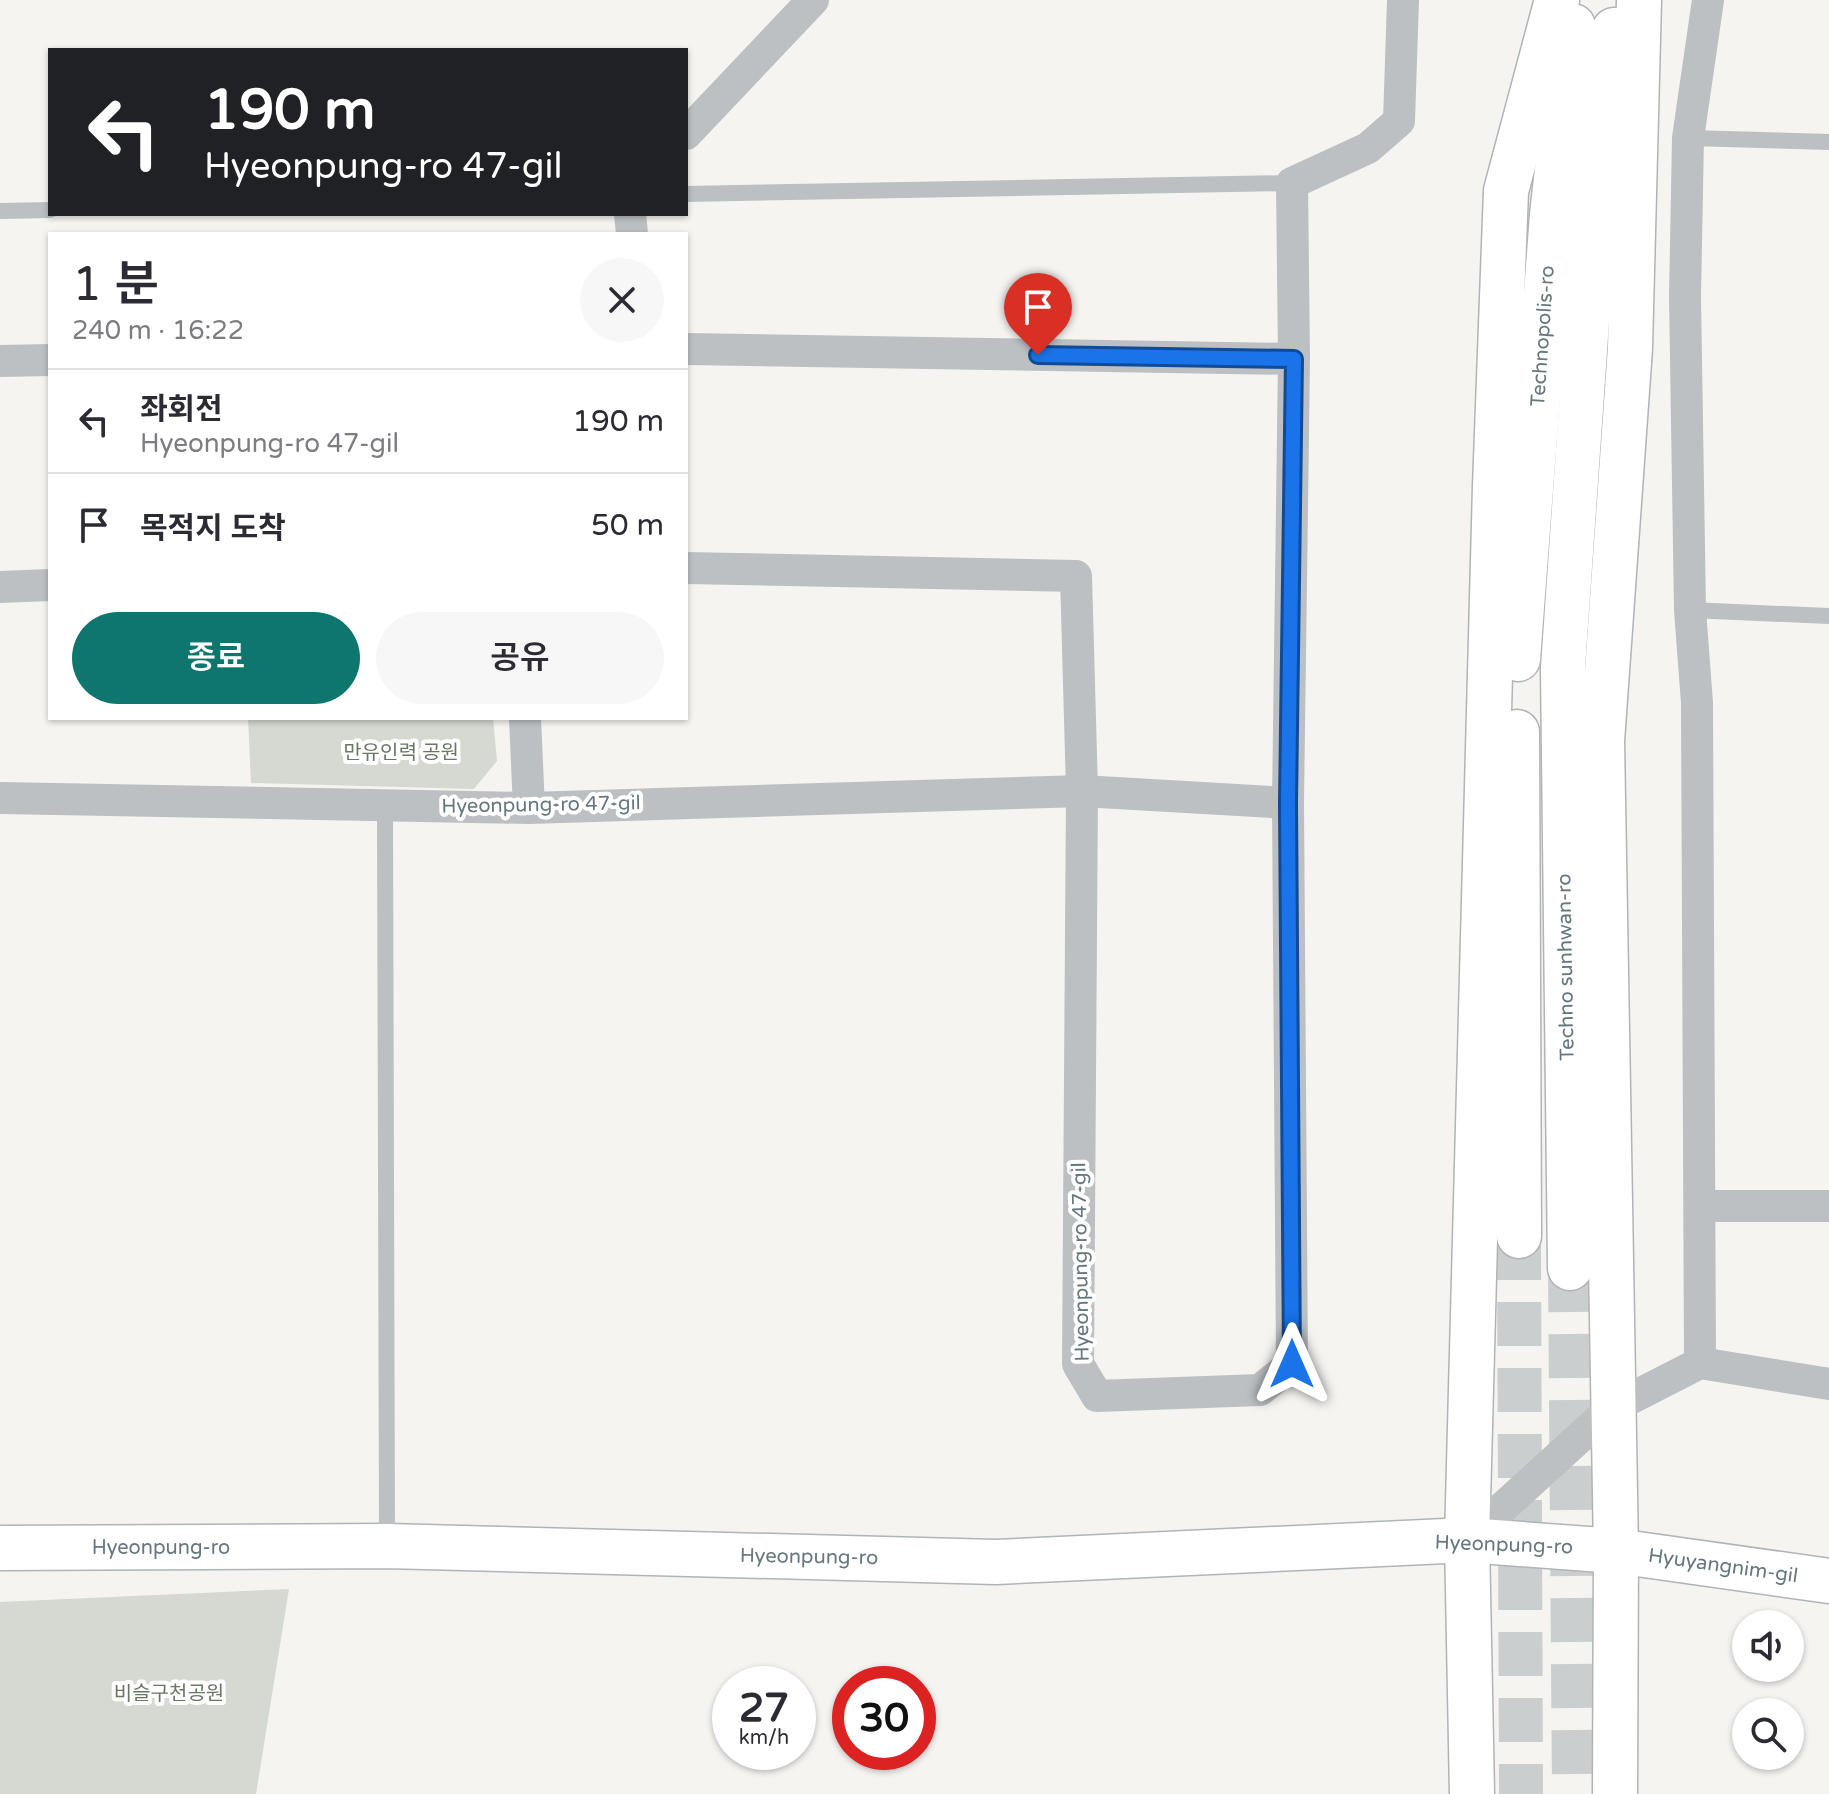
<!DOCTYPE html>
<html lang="ko">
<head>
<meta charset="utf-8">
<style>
  body { margin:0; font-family:"Varela Round","Noto Sans KR",sans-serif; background:#f7f7f7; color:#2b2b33; height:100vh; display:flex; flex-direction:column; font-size:30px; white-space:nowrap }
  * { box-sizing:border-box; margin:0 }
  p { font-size:26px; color:#7c7c81 }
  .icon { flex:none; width:44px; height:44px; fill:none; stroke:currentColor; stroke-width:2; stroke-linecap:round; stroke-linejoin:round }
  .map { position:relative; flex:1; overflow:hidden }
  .details { position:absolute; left:48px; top:232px; width:640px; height:488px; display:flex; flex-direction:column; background:#fff; border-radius:0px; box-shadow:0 2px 6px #0004 }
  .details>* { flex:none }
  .guide { position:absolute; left:48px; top:48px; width:640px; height:168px; border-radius:0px; box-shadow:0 2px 6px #0004; background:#202124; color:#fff; overflow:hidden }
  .buttons { position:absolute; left:1732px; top:1610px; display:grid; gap:16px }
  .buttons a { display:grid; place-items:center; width:72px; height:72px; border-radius:50%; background:#fff; box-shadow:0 2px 6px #0004; font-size:40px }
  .speed { position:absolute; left:712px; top:1666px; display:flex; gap:16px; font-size:40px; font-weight:700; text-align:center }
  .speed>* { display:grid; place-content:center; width:104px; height:104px; border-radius:50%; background:#fff; box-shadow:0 2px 6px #0004; line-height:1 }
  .speed small { font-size:20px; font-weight:400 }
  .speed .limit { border:12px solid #d22; background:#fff; color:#111 }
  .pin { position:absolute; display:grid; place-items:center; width:68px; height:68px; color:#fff; margin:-82px -34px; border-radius:50% 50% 50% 0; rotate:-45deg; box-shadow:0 0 8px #0007 }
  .pin .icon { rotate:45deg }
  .me { position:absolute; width:88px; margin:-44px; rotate:0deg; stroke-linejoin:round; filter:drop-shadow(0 0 6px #0008) }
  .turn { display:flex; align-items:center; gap:28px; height:168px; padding:0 24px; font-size:36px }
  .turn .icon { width:104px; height:104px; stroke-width:2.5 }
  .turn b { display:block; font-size:56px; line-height:68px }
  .round { display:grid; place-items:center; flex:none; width:84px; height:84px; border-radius:42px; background:#f7f7f7 }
  .headline { display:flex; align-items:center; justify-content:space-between; height:136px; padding:0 24px }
  h1 { font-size:48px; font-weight:600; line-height:60px }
  .primary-button { display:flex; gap:16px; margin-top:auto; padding:16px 24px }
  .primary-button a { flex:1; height:92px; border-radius:48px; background:#0f766e; color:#fff; font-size:32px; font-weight:600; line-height:92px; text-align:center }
  .primary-button a+a { background:#f7f7f7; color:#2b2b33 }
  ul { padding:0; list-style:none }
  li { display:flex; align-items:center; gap:24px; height:104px; padding:0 24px; border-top:2px solid #e1e1e2 }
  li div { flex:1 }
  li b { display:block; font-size:30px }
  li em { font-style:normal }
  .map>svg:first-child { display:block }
  .green { fill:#d5d9d1 }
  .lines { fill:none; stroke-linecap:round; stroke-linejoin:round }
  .highway-tunnel { stroke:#cacecf; stroke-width:44; stroke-dasharray:44 22; stroke-linecap:butt }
  .secondary-casing { stroke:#afb4b7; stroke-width:47 }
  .highway-casing { stroke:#b0b4b6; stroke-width:47 }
  .lane { stroke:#bcc0c3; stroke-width:16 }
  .street { stroke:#bcc0c3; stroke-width:32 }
  .secondary { stroke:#fff; stroke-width:44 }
  .highway { stroke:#fff; stroke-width:44 }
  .route-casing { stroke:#114b97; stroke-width:20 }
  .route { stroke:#1a73e8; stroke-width:14 }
  .labels { text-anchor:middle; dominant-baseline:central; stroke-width:8; stroke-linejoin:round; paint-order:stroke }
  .street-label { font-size:20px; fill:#67777f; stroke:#fff }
  .park-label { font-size:20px; fill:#6a7765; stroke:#fff }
</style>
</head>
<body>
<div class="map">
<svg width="1829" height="1794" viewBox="0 0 1829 1794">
  <rect width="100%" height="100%" fill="#f5f4f1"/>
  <g class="green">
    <path d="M248,718h245l4,43 -23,28 -223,-6z"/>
    <path d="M289,1589l-33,205h-256v-192z"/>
  </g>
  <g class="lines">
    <g class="highway-tunnel">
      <path d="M1519,1236l2,558"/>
      <path d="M1570,1268l4,526"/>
    </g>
    <defs>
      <path id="secondary" d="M0,1548l387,-2 609,16 471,-22 149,11 213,30"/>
      <g id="highway">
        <path d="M1518,659l34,-444 21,-189"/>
        <path d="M1517,732l2,504"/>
        <path d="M1570,1268l-7,-601 31,-447 20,-190"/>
        <path d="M1472,1794l-5,-254 28,-1054 11,-295 51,-191"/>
        <path d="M1615,1794l1,-243 -14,-810 28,-393 9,-348"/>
      </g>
    </defs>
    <use href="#secondary" class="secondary-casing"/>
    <use href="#highway" class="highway-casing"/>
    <g class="lane">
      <path d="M1688,138l141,4"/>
      <path d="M686,194l606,-11"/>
      <path d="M0,211l50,-1"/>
      <path d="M1690,610l139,6"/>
      <path d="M385,805l2,738"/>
    </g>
    <g class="street">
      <path d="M686,134l127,-134"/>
      <path d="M630,214l2,20"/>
      <path d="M686,349l608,10"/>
      <path d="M0,361l50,-1"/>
      <path d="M686,568l390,8 6,215 -4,573 19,32 163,-6 32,-26 -4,-561 6,-444 -2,-176 76,-35 31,-27 4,-121"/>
      <path d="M0,587l50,-2"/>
      <path d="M525,718l4,90"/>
      <path d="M0,798l529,10 553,-17 206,12"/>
      <path d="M1700,1206h129"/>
      <path d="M1700,1363l-3,-660 -7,-93 -5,-314 3,-158 20,-138"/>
      <path d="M1467,1540l145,-132 88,-45 129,21"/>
    </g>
    <use href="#secondary" class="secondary"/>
    <use href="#highway" class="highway"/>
  </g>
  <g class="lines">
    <defs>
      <path id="route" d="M1038,355l256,4 -6,444 4,561"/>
    </defs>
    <use href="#route" class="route-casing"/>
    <use href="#route" class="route"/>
  </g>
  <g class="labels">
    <g class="street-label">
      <text transform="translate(1543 336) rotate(-86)">Technopolis-ro</text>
      <text transform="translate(541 805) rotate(-1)">Hyeonpung-ro 47-gil</text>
      <text transform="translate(1566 967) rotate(-91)">Techno sunhwan-ro</text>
      <text transform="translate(1081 1262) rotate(-91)">Hyeonpung-ro 47-gil</text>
      <text transform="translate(1504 1545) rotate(2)">Hyeonpung-ro</text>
      <text x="161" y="1548">Hyeonpung-ro</text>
      <text transform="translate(809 1557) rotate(1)">Hyeonpung-ro</text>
      <text transform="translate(1723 1566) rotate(8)">Hyuyangnim-gil</text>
    </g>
    <g class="park-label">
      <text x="401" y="753">만유인력 공원</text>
      <text x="169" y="1694">비슬구천공원</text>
    </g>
  </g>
</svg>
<div class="buttons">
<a><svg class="icon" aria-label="sound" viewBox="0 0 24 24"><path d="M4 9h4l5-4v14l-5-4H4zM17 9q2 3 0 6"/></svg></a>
<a><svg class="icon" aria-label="search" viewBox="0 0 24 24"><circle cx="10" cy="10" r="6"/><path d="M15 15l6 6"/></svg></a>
</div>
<div class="speed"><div>27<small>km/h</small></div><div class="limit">30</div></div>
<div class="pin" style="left:1038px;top:355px;background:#d93025"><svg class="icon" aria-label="arrive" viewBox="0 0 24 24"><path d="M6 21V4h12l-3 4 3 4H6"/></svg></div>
<svg class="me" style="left:1292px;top:1364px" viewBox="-20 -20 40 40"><path d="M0-17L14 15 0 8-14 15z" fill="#1a73e8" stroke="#fff" stroke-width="4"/></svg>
<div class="guide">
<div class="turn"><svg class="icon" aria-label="left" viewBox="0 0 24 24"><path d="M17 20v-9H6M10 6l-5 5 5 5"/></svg><div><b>190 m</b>Hyeonpung-ro 47-gil</div></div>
</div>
<section class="details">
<div class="headline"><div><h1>1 분</h1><p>240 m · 16:22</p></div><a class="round"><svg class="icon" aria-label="close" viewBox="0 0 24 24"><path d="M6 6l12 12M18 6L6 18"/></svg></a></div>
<ul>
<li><svg class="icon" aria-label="left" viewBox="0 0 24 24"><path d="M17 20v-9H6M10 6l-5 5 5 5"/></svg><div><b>좌회전</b><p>Hyeonpung-ro 47-gil</p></div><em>190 m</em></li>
<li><svg class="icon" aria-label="arrive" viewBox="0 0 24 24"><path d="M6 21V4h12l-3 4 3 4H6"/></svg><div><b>목적지 도착</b></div><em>50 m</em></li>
</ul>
<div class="primary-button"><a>종료</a><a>공유</a></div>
</section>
</div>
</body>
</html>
